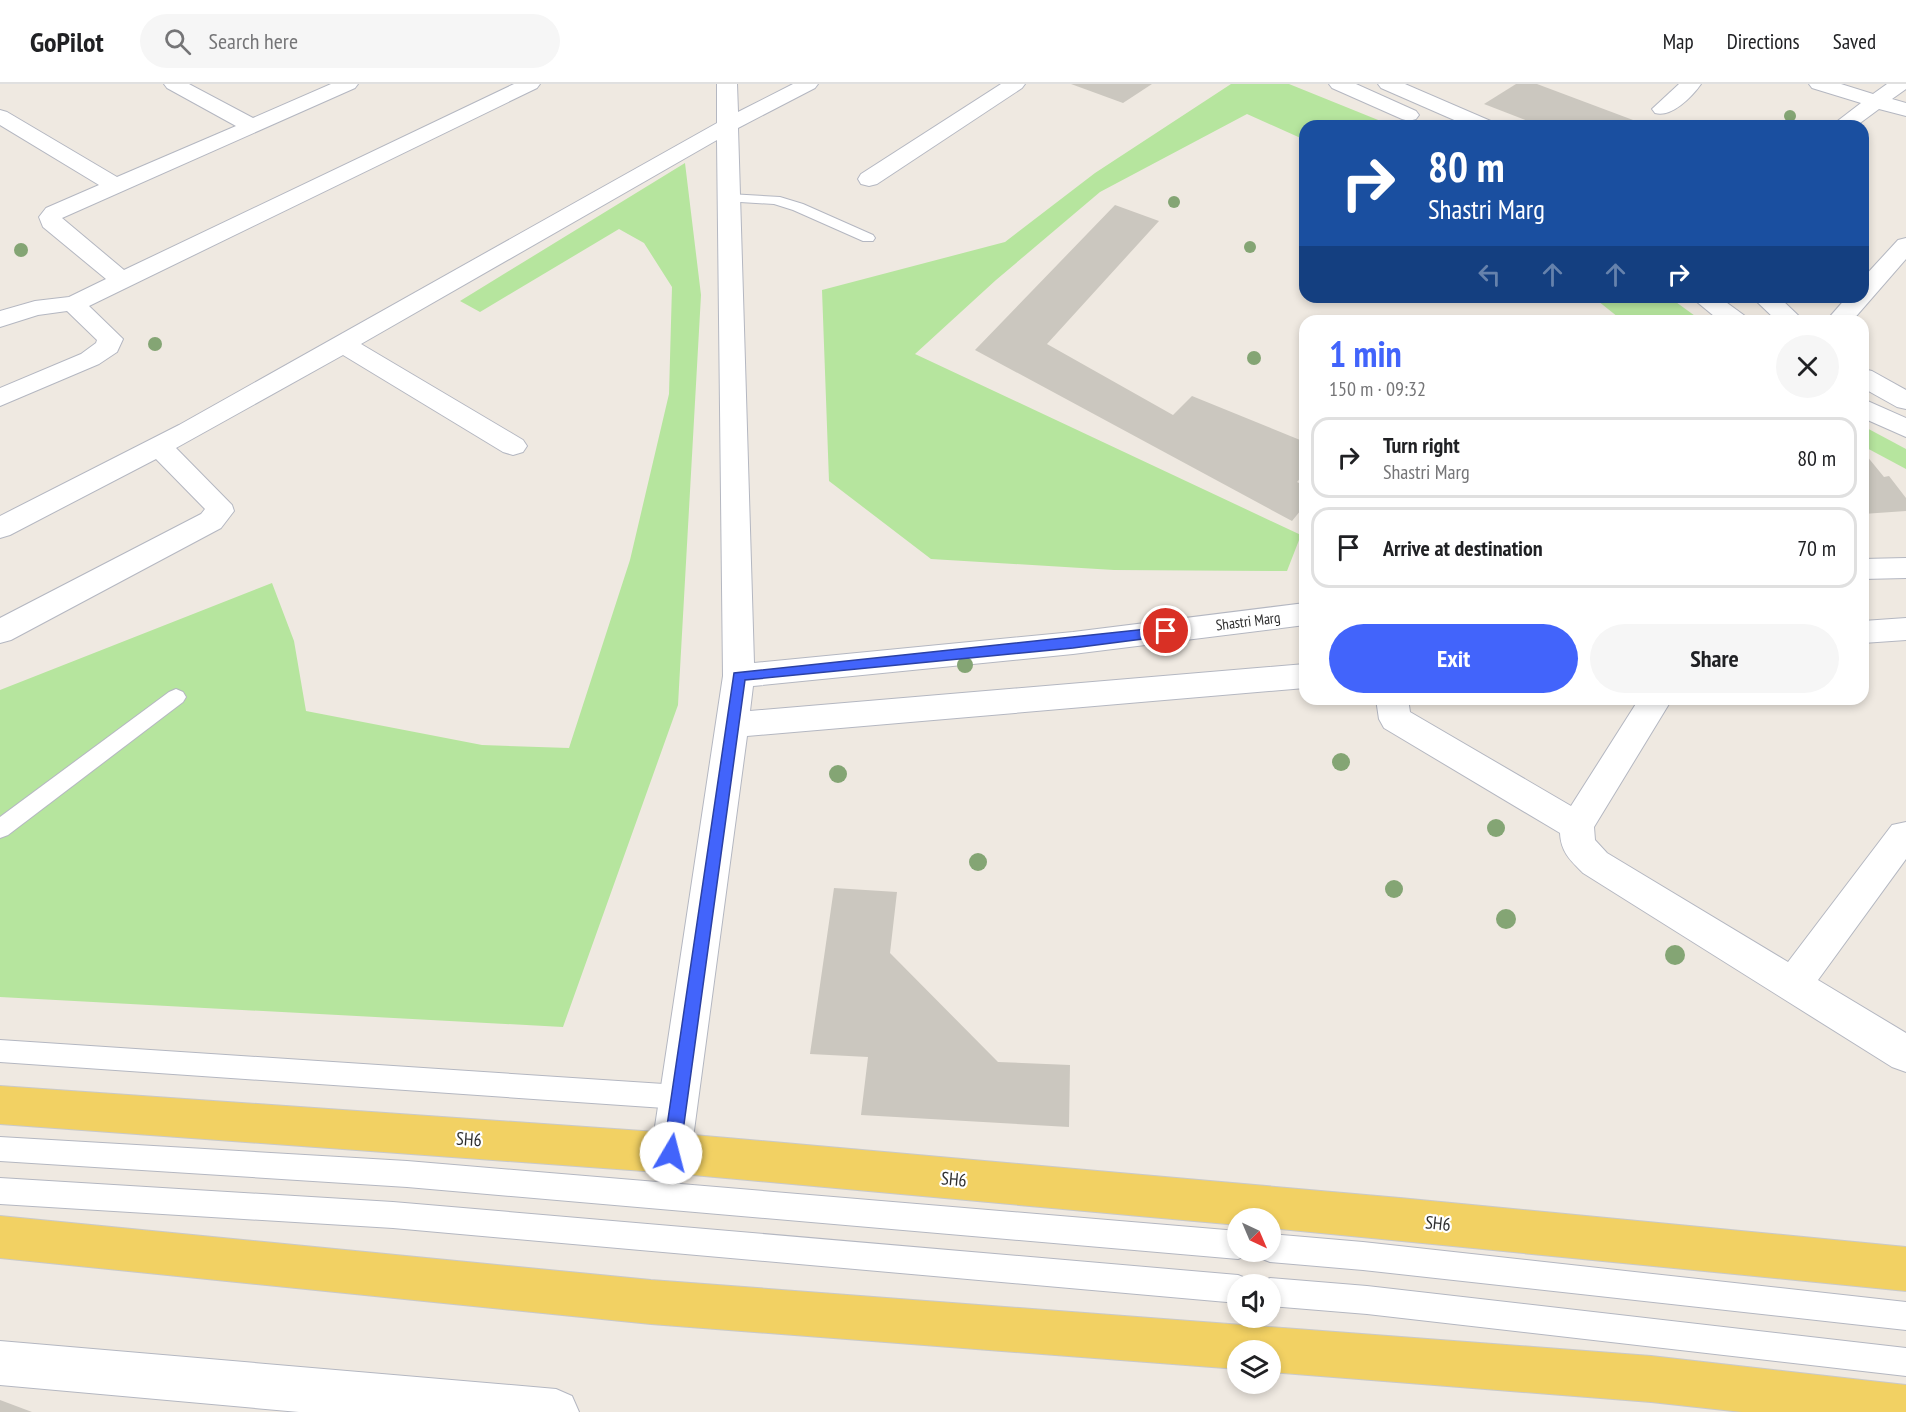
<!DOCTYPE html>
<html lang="en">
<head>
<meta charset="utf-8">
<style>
  body { margin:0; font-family:"PT Sans Narrow",sans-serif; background:#f6f6f6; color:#202124; height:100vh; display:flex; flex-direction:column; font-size:22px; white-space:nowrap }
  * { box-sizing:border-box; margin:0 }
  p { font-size:20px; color:#757577 }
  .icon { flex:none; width:33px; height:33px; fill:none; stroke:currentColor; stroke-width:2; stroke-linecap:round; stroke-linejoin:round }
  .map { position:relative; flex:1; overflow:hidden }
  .drawer { position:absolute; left:1299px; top:231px; width:570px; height:390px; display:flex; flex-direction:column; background:#fff; border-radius:18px; box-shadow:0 3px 9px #0003 }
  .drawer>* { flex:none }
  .top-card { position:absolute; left:1299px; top:36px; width:570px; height:183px; border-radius:18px; box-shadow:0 3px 9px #0003; background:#1a4fa0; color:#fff; overflow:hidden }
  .needle { width:39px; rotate:136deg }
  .fabs { position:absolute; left:1227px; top:1124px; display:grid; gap:12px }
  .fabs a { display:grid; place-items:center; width:54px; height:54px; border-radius:50%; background:#fff; box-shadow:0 3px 9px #0003; font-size:30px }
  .pin { position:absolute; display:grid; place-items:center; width:51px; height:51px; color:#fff; margin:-26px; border:3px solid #fff; border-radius:50%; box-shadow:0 2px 6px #0007 }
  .me { position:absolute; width:66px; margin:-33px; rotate:8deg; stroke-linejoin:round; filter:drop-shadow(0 0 4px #0008) }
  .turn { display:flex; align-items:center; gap:21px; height:126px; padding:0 30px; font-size:27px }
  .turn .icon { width:78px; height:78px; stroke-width:2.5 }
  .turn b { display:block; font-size:42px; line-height:51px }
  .lanes { display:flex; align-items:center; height:57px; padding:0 30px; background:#0003; justify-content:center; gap:30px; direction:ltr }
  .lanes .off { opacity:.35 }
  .round { display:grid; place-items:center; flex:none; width:63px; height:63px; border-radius:32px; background:#f6f6f6 }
  .overview { display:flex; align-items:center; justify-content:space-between; height:102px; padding:0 30px }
  h1 { font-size:36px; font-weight:700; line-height:45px; color:#4264fb }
  .action { display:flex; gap:12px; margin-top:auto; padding:12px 30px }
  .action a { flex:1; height:69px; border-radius:36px; background:#4264fb; color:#fff; font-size:24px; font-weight:700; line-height:69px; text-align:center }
  .action a+a { background:#f6f6f6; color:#202124 }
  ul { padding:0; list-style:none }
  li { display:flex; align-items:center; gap:18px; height:81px; margin:0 12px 9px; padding:0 18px; border:3px solid #e0e0e0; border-radius:18px }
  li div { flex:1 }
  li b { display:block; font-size:22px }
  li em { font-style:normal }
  header { display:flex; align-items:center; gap:36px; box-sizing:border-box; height:84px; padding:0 30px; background:#fff; border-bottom:2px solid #e0e0e0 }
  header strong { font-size:28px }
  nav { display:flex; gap:33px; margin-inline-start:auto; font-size:21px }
  .search { width:420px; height:54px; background:#f6f6f6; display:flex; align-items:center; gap:15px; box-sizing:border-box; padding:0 21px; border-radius:33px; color:#757577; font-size:22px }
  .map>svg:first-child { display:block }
  .green { fill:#b6e59e }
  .building { fill:#cbc7bf }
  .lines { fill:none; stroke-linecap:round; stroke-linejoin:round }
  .lane-casing { stroke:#b4b7c1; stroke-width:2 }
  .street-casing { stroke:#b4b7c1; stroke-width:2 }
  .secondary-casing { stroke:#b4b7c1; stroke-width:2 }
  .primary-casing { stroke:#c9c9c9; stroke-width:2 }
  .lane { fill:#fff; fill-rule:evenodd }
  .street { fill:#fff; fill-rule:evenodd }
  .secondary { fill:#fff; fill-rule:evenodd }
  .primary { fill:#f2d163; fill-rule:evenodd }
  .tree { fill:#84a574 }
  .route { fill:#4264fb; stroke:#2b41a3; stroke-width:1.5 }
  .labels { text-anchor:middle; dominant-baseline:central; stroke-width:4.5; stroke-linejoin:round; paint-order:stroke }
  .street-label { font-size:15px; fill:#2e2e2e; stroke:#fff }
  .near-street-label { font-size:18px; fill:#2e2e2e; stroke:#fff }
</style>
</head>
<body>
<header>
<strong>GoPilot</strong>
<div class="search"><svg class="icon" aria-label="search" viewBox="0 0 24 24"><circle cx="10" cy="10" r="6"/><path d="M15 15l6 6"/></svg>Search here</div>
<nav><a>Map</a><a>Directions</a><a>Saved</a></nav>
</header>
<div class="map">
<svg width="1906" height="1328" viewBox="0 0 1906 1328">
  <rect width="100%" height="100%" fill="#efe9e1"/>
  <g class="green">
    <path d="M1231,0h58l104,42h-88v14l-58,-26 -147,78 -104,88 -81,74 386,181 -14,36 -173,-1 -183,-11 -102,-78 -7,-191 183,-48 90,-69z"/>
    <path d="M685,79l16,132 -23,410 -115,322 -563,-30v-307l272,-107 22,58 12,70 176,34 87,3 61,-188 39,-166 3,-107 -28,-44 -25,-14 -139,83 -20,-11z"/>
    <path d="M1593,213h76l33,24h-79z"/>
    <path d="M1863,342l43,23v20l-43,-23z"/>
  </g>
  <g class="building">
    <path d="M1071,0h81l-29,19z"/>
    <path d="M1516,0h21l112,42h-108l-57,-22z"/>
    <path d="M1115,121l44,16 -112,123 126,71 19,-19 113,46v31l-8,9 8,4v19l-13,16 -317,-171z"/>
    <path d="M1866,371l18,22 5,-1 17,22v13l-43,3v-58z"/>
    <path d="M834,804l63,4 -7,61 108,109 72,3 -1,62 -208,-12 7,-58 -58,-3z"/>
    <path d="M0,1316l32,12h-32z"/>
  </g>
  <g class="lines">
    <defs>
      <g id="lane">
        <path d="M729,110l51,3 23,7 70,31 2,3 -2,3h-10l-70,-31 -19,-6 -50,-3 -2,-3z"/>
        <path d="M176,605l7,3 3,5 -3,5 -175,133 -8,3v-21l169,-125z"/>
        <path d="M0,956l679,45 9,4 4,8 -4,8 -9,4 -679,-47z"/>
        <path d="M0,1053l407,24 831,70v20h11l-1,4 -10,4 -831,-72 -407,-26z"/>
        <path d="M0,1094l393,24 845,73 10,4 2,5h-12v19l-845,-75 -393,-24z"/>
        <path d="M1270,1150l93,8 543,60v28l-543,-60 -93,-8 -10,-4 -2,-7h12z"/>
        <path d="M1270,1194l97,8 539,62v28l-539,-62 -97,-8v-22h-11z"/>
      </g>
      <g id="street">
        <path d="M164,0h25l64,34 78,-34h27l-3,4 -293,130 62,52 390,-186h26l-3,4 -448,218 34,33 -6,13 -18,12 -99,42v-18l81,-34 15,-11 1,-3 -30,-29 -29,4 -38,12v-16l35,-10 34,-4 37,-18 -63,-52 -4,-10 7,-9 53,-23 -99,-60v-15l7,2 110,65 119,-51 -69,-38z"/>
        <path d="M717,0h20l1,28 55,-28h25l-3,4 -77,40 16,535 319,-31 232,-29v22l-232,29 -320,32 -3,25 555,-47v24l-558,48 -56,417 -6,14 -14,6 -14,-6 -6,-14 72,-477 -6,-536 -356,204 162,96 4,6 -4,6 -10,3 -10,-3 -160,-97 -167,93 56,57 2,6 -13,17 -210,112 -11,3v-25l201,-104 4,-5 -49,-50 -146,76 -10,3v-22l179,-91 538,-302z"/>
        <path d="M1001,0h24l-3,4 -145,96 -8,2 -8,-2 -3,-5 3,-5z"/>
        <path d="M1679,0h22c-9,13 -30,34 -46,29l-3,-4z"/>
        <path d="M1809,0h32l32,10 14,-10h19v5l-14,10 14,4v13l-27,-7 -23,17h-25l30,-23 -49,-15z"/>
        <path d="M1906,154v21l-54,62h-26l21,-24h16v-19l35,-38z"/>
        <path d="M1906,474v20l-43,1v-20z"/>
        <path d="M1906,534v22l-43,3v-22z"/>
        <path d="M1376,615h32l2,13 161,94 68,-107h33l-78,128 1,13 12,13 181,109 104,-137 14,-3v37l-88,121 88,53v39l-14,-5 -309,-194c-13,-13 -22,-21 -23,-40l-176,-105 -5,-9z"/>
        <path d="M0,1257l556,48 16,7 7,16h-280l-299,-27z"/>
      </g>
      <g id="secondary">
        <path d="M1329,0h27l60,27 3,4 -3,4 -7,2 -7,-2 -70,-31z"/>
        <path d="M1378,0h27l88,38 4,4h-29l-87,-38z"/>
        <path d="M1691,213h28l26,19 3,5h-28z"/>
        <path d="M1752,213h27l25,24h-27z"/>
        <path d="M1863,285l9,2 34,19v19l-9,-2 -34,-19z"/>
        <path d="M1863,315l43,19v19l-43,-19z"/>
      </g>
      <g id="primary">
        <path d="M0,1002l671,47 729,65 506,49v44l-636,-63v-10h-32v7l-567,-52 -671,-49z"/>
        <path d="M0,1132l651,64 1000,76 255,29v27h-164l-91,-10 -381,-30v-22h-32v19l-587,-45 -651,-66z"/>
      </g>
    </defs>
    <use href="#lane" class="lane-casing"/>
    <use href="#street" class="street-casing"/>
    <use href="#secondary" class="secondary-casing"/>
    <use href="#primary" class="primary-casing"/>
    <use href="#lane" class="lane"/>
    <use href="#street" class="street"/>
    <use href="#secondary" class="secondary"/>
    <use href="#primary" class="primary"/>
  </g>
  <g class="tree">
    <circle cx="1790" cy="32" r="6"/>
    <circle cx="1174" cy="118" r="6"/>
    <circle cx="1250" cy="163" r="6"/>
    <circle cx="21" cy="166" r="7"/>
    <circle cx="155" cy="260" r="7"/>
    <circle cx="1254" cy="274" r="7"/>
    <circle cx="965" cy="581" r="8"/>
    <circle cx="1341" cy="678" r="9"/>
    <circle cx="838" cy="690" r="9"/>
    <circle cx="1496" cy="744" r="9"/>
    <circle cx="978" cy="778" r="9"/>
    <circle cx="1394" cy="805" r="9"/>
    <circle cx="1506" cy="835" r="10"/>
    <circle cx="1675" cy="871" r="10"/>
  </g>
  <path class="route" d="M1166,543l6,4 -6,5 -93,12 -328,32 -65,473 -3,6 -6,2 -6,-2 -2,-6 71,-480z"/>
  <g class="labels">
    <g class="street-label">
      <text transform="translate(1248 537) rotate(-7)">Shastri Marg</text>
    </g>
    <g class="near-street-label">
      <text transform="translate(469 1055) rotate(4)">SH6</text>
      <text transform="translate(954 1095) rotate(5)">SH6</text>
      <text transform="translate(1438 1139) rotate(6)">SH6</text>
    </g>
  </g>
</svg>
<div class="fabs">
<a><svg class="needle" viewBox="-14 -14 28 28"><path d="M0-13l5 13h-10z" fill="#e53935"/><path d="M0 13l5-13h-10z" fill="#757577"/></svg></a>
<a><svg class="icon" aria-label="sound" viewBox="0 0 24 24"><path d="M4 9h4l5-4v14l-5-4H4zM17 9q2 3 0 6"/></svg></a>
<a><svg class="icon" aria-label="layers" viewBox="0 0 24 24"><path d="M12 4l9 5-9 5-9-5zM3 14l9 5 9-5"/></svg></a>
</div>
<div class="pin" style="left:1166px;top:547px;background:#d93025"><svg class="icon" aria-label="arrive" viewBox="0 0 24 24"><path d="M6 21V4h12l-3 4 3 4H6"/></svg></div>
<svg class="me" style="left:671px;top:1069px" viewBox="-20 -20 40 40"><circle r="19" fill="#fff"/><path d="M0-13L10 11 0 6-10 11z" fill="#4264fb"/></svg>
<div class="top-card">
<div class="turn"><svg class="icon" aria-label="right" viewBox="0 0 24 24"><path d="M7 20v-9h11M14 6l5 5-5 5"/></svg><div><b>80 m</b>Shastri Marg</div></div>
<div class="lanes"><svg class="icon off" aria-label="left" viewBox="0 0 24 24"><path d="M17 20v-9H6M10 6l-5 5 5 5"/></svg><svg class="icon off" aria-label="ahead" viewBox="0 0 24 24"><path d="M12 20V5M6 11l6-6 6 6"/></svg><svg class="icon off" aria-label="ahead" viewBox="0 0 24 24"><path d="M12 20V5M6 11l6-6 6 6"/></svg><svg class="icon" aria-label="right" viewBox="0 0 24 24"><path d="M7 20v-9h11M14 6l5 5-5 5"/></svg></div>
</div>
<section class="drawer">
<div class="overview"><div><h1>1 min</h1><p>150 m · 09:32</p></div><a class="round"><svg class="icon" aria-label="close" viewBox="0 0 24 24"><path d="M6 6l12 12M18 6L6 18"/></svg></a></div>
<ul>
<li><svg class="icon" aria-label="right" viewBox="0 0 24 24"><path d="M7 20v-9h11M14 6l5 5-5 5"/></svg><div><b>Turn right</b><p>Shastri Marg</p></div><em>80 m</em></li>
<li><svg class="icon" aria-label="arrive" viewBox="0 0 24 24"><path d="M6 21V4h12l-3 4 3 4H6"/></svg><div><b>Arrive at destination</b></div><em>70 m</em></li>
</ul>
<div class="action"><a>Exit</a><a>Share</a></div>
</section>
</div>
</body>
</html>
